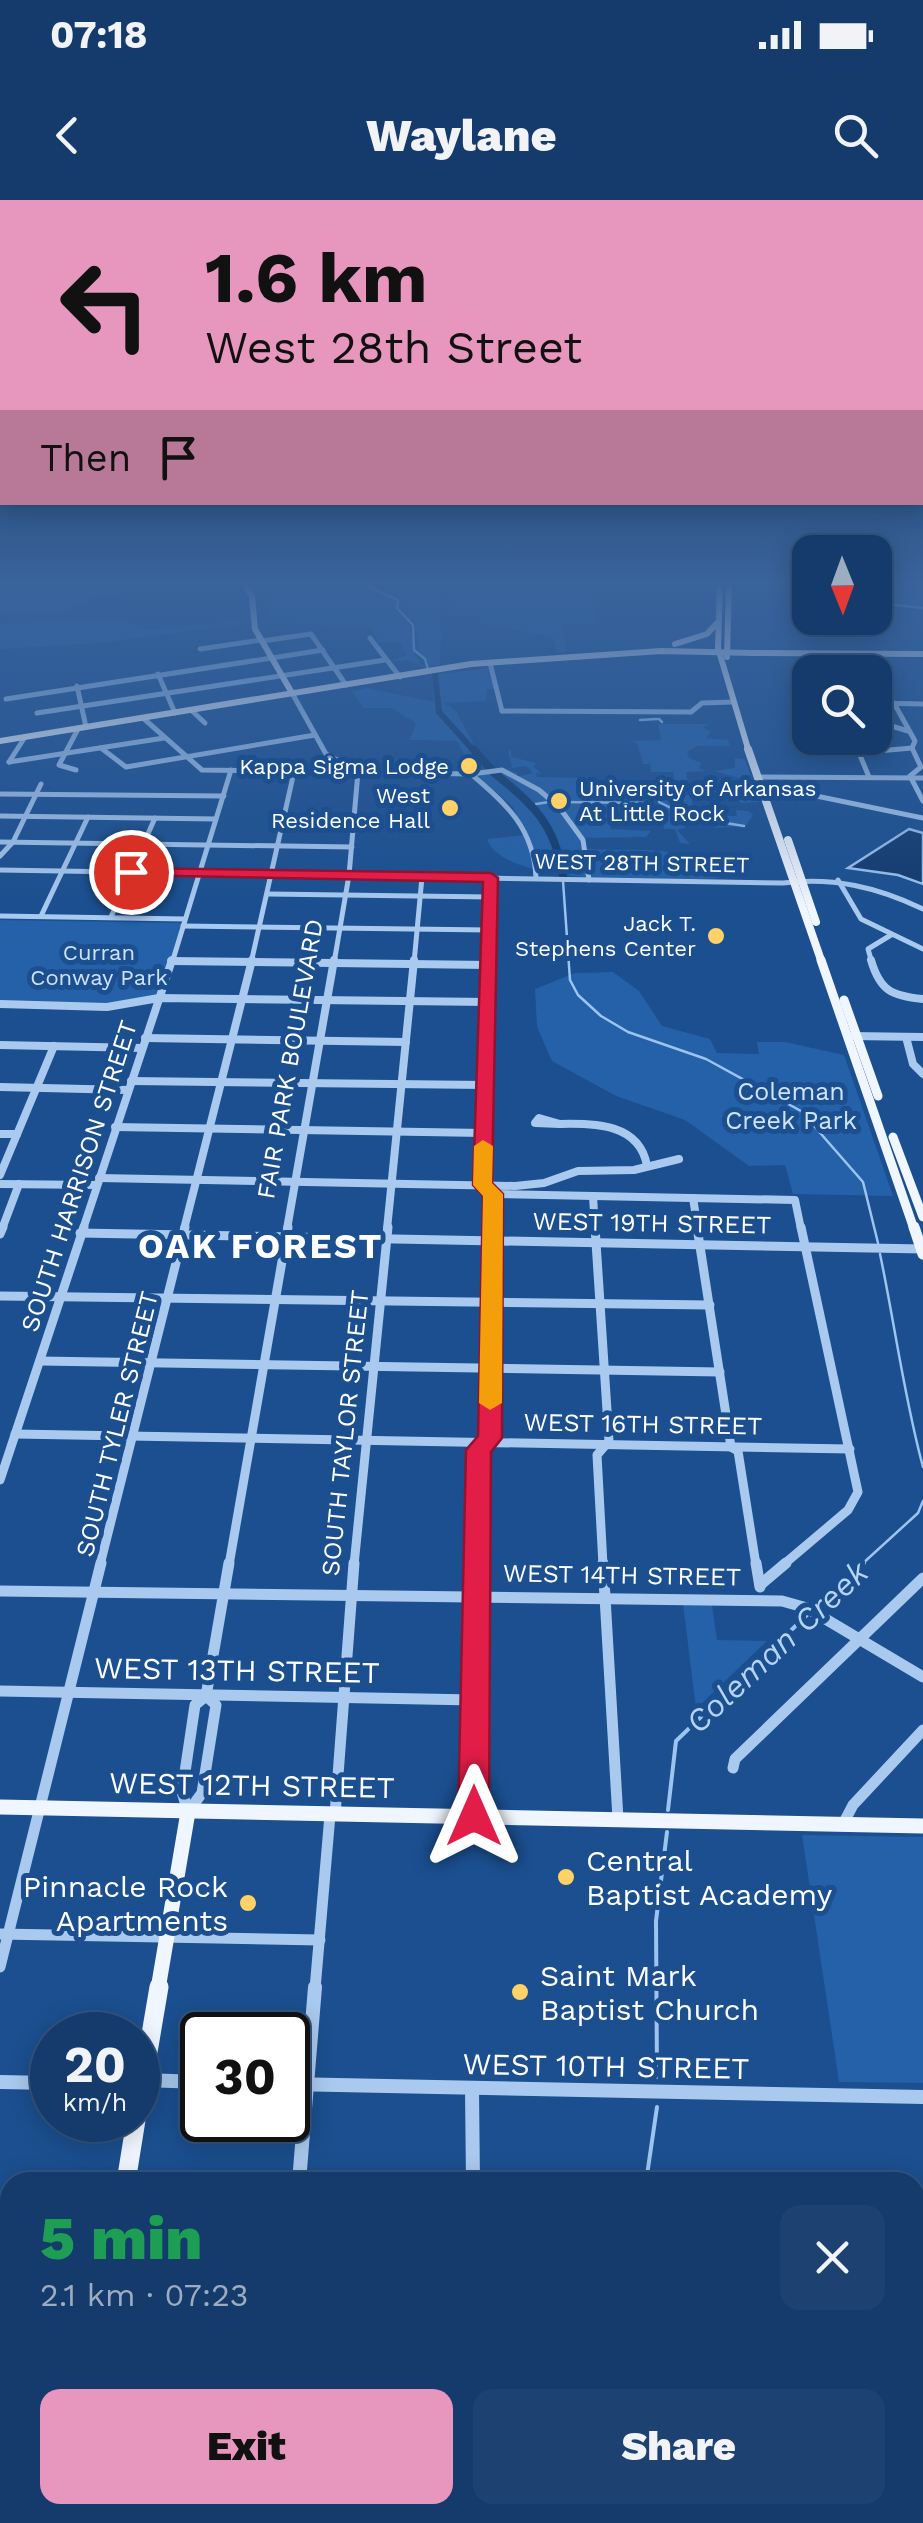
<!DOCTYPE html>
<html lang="en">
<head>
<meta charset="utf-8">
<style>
  body { margin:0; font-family:"Work Sans",sans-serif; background:#1d4271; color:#f1f3f6; height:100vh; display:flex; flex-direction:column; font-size:38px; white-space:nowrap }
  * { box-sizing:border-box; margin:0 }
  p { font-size:32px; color:#9dadc1 }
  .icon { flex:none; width:55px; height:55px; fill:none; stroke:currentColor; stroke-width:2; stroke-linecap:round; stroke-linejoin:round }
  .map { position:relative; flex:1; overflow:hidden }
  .details { position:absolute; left:0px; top:1972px; width:925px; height:352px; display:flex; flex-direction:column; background:#143b6b; border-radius:30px 30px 0 0; box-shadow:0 5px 25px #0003,0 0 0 2px #33557e }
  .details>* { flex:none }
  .banner { position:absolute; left:0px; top:0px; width:925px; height:305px; box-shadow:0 5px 25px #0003,0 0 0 2px #33557e; background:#e797bd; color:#111; overflow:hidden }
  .needle { width:65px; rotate:179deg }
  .tools { position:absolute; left:792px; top:335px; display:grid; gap:20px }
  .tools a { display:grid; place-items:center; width:100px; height:100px; border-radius:20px; background:#143b6b; box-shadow:0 5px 25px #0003,0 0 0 2px #33557e; font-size:50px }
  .speed { position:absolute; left:30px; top:1812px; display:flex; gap:20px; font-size:50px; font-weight:700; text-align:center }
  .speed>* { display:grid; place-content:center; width:130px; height:130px; border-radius:50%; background:#143b6b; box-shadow:0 5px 25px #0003,0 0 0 2px #33557e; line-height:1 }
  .speed small { font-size:25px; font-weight:400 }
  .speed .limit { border:5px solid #111; border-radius:15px; background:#fff; color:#111 }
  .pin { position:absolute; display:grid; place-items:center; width:85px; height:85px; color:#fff; margin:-42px; border:5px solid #fff; border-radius:50%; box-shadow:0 2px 10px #0007 }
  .me { position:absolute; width:110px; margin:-55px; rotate:0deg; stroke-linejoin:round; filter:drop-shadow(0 0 8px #0008) }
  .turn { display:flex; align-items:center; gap:35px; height:210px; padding:0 40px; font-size:45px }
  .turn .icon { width:130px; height:130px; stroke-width:2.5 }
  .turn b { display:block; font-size:70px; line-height:85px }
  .then { display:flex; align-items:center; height:95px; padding:0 40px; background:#0003; gap:20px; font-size:38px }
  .round { display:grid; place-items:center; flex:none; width:105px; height:105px; border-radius:20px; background:#1d4271 }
  .headline { display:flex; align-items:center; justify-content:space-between; height:170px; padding:0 40px }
  h1 { font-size:60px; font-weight:800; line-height:75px; color:#1e9e55 }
  .button { display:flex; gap:20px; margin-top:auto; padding:20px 40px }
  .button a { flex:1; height:115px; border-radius:20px; background:#e797bd; color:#111; font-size:40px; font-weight:800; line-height:115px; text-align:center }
  .button a+a { background:#1d4271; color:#f1f3f6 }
  .status { display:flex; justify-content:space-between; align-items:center; height:70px; padding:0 50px; background:#143b6b; direction:ltr }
  .status svg { height:28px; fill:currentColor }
  header { display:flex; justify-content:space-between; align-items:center; height:130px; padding:0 40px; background:#143b6b; font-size:45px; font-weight:800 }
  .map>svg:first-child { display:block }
  .green { fill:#2461a8 }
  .water { fill:#123a6d; stroke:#9cc4f0; stroke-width:2.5 }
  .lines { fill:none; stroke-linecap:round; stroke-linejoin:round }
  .stream-far1 { stroke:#9cc4f0; stroke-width:2.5 }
  .stream { stroke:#9cc4f0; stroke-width:4 }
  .river-far1 { stroke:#123a6d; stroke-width:6 }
  .river { stroke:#123a6d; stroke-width:8 }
  .minor-far4 { stroke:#a9c9ee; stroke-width:5 }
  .minor-far3 { stroke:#a9c9ee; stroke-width:8 }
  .minor-far2 { stroke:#a9c9ee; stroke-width:9 }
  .minor-far1 { stroke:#a9c9ee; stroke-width:11 }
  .minor { stroke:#a9c9ee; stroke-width:14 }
  .major-far5 { stroke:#f0f6ff; stroke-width:6 }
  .major-far4 { stroke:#f0f6ff; stroke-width:8 }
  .major-far3 { stroke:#f0f6ff; stroke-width:9 }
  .major-far2 { stroke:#f0f6ff; stroke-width:11 }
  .major-far1 { stroke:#f0f6ff; stroke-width:15 }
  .major { stroke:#f0f6ff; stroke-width:19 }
  .highway { stroke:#fff; stroke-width:20 }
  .route { fill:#e11d48; stroke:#92132f; stroke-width:2.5 }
  .slow { fill:#f59e0b }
  .poi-dot { fill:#ffd166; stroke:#1b4f8f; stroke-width:4 }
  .labels { text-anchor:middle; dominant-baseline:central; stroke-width:10; stroke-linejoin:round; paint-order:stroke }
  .far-poi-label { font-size:22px; fill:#fff; stroke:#1b4f8f; text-anchor:end }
  .far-street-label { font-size:22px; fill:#fff; stroke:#1b4f8f }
  .far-park-label { font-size:22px; fill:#cfe3fa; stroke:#1b4f8f }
  .street-label { font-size:25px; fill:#fff; stroke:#1b4f8f }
  .park-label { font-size:25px; fill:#cfe3fa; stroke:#1b4f8f }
  .near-street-label { font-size:30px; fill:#fff; stroke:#1b4f8f }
  .near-poi-label { font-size:30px; fill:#fff; stroke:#1b4f8f; text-anchor:start }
  .near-water-label { font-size:32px; font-style:italic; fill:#b5d3f5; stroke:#1b4f8f }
  .district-label { font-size:35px; font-weight:bold; letter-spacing:2.5px; fill:#fff; stroke:#1b4f8f }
</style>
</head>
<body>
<div class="status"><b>07:18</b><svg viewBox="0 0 49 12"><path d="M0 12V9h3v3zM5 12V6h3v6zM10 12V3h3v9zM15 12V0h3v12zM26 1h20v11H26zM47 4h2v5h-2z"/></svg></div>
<header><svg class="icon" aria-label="back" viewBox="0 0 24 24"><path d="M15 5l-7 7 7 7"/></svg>Waylane<svg class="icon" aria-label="search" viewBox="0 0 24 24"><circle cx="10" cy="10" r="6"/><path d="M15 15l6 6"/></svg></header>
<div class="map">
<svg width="923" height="2323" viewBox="0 0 923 2323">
  <rect width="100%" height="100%" fill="#1b4f8f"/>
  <g class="green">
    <path d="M0,383h210l-118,14 -28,15 -64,3z"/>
    <path d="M278,383h74l40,17c4,11 9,11 15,20 12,18 -1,35 21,50l-20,-10 -21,2 20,-7 -8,-13h-21l-8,-16 -106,-3z"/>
    <path d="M367,383h75l-2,82 -10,1 -11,-16 -4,-31 -10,-6 -6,-18z"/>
    <path d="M450,383h140l7,41h-35l4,28h-9l-4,-15 -74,-14v-7h-30z"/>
    <path d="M875,383h48v23l-48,-5z"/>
    <path d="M114,418l35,12 99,-11v4l-147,20 -101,6v-26z"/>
    <path d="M489,468l8,21h-10l-1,12 -42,2 12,8 27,51 -18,-6 -8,-15 -47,-1 6,-17 -24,-15h-28l-12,-17 14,-3 68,14 -2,-27z"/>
    <path d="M658,524h52l-7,3 8,5 -5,6 22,2 2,6h-33l-10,6 2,6 12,5 -2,5 8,3 -21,1 1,9 -16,2 3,8 17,5 4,20h42l-1,-6 13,1 4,4 -7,11 -33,2 9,-4 -37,-1v5l-8,2 13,14 -10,-1 -5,-14h-11l-10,-48h21l-2,-9h-22l-1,-8h-7l-6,-21 -6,-2 30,-1z"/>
    <path d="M508,550h3v7l25,6 -2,4 8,7 -6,-1 1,4 50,1 8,15 52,1 4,16 -44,2 4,17 40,2 -5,6 -65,1 2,10c45,6 105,-9 137,30 -47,3 -217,10 -233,-39l39,-4 -13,-28 -36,-32 32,-5 9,3 -2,4 17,-4 -7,-7 -20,3 6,-2z"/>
    <path d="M735,558l10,1 14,43 -18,1 -8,-8 -29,-5 3,-5 15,1 21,-7 -29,-8 21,-3z"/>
    <path d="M0,720l183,3 -24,75 -41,7 -118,-1z"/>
    <path d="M613,772l26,19 23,35 48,13 7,14 42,1 -2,-12h28l59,13 49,141 -100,-2 -8,-29 -36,1 -64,-46 -69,-24 -64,-35 -15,-34 -2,-38 40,-16z"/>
    <path d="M683,1404l29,1 5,35 50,1 -71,68z"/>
    <path d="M802,1635l121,2v246l-84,-1z"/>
  </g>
  <path class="water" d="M909,629l14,4v51l-25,-9 -50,-7z"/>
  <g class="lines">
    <g class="stream-far1">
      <path d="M359,383l39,17 -1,8 16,17 1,25 11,9 3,10"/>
      <path d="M875,403l48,5"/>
      <path d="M659,519l3,3"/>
      <path d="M640,520l17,-1"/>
      <path d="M559,602l91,1"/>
      <path d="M659,602l30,15 55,9"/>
      <path d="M536,604l13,-2"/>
      <path d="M563,681l7,99 8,15 23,21 27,16 78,27 95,52 62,71 15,61"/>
      <path d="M880,1054c15,71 24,143 43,213"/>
      <path d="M861,1365l57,-52 5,-12"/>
    </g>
    <g class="stream">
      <path d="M815,1408l49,-45"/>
      <path d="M668,1610l8,-69 133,-128"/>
      <path d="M657,1877l-1,-156 11,-89"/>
      <path d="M646,1982l11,-75"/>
    </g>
    <path class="river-far1" d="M435,474l4,38 36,40"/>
    <g class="river">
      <path d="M473,549l19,21"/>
      <path d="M494,573c39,30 62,53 69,103"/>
    </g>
    <g class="minor-far4">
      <path d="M370,438l30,39"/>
      <path d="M262,441l49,-7 35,51"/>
      <path d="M200,449l61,-9"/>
      <path d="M490,463l12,48"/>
      <path d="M158,474l17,39"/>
      <path d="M77,486l9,41"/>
      <path d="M292,493l34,61 30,16"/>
      <path d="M6,499l317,-49"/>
      <path d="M875,503l48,1"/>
      <path d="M894,503l21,38 -3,7 9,19 -11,9 13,25"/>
      <path d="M191,510l14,13"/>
      <path d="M502,511l189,1 11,-9 30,-1"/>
      <path d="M37,513l348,-53"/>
      <path d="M143,518l59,52 269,4 31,-4 37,20 20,17 24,33 6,40"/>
      <path d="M875,521l33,10"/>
      <path d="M835,543l43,8 34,-3"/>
      <path d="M101,548l25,19 189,-32"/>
      <path d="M857,548l12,29"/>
      <path d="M9,562l155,-24"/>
      <path d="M9,562l16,-25"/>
      <path d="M76,570l-17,-5 19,-36"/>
      <path d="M471,574c36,30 63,55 65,104"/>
      <path d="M758,577l165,1"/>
      <path d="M768,586l155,32"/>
      <path d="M0,594l224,2"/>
      <path d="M0,616l216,3"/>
      <path d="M0,642l352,5"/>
      <path d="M0,656l13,-14 28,-58"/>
      <path d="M0,670l783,13c51,-6 94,4 140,26"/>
      <path d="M838,680l23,39 62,30"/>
      <path d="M269,694l221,3"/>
      <path d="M0,716l185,3"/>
      <path d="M41,716l47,-99"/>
      <path d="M111,717l44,-99"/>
      <path d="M183,726l306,4"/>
      <path d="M171,761l147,2"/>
      <path d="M172,763l59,-193"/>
      <path d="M251,763l43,-191"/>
      <path d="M334,763l15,-88 9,-103"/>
      <path d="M414,763l8,-86"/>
      <path d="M489,763l2,-85"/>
      <path d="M872,763l-4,-14 23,-14"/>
    </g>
    <g class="minor-far3">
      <path d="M489,760l-7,225 11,9v35"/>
      <path d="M871,760c9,31 21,36 52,39"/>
      <path d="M171,761l317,4"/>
      <path d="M0,804l107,3 52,-9 329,4"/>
      <path d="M851,836l72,1"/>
      <path d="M906,837l7,27 10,10"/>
      <path d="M145,838l261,4"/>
      <path d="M0,845l142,3"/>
      <path d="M131,881l354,4"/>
      <path d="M0,887l128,3"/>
      <path d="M539,918l21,6 -25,-1z"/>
      <path d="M560,924c36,-1 80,0 87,42"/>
      <path d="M115,927l369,6"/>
      <path d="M0,934h17"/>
      <path d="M0,975l54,-129"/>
      <path d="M99,978l416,8 29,-3 34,-12 56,-1 45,-11"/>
      <path d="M0,984l96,1"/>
      <path d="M493,994l302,6 6,29"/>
      <path d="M593,996l2,33"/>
      <path d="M693,998l5,31"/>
      <path d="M2,1029l17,-45"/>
      <path d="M83,1029l89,-269"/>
      <path d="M184,1029l68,-269"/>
      <path d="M287,1029l47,-269"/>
      <path d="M387,1029l27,-269"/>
    </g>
    <g class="minor-far2">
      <path d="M595,1027l14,214 -12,14 6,110"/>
      <path d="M697,1027l34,220 7,4 18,114"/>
      <path d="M80,1033l843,16"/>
      <path d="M0,1034l3,-7"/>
      <path d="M0,1096l710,9"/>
      <path d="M40,1161l680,11"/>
      <path d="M15,1234l835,15"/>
      <path d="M0,1280l84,-253"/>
      <path d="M100,1365l85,-338"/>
      <path d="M229,1365l59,-338"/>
      <path d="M354,1365l34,-338"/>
      <path d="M477,1365l2,-115 11,-12 3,-211"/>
      <path d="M783,1365l65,-55 10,-18 -57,-265"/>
    </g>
    <g class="minor-far1">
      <path d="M603,1363l15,256"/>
      <path d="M756,1363l4,24"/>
      <path d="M760,1385l26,-22"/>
      <path d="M0,1391l782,10 25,7 116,69"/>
      <path d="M0,1491l474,9"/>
      <path d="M206,1496l10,9 -14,88 -14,19 -6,-20 13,-87z"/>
      <path d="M206,1496l23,-133"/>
      <path d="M733,1568l2,-9 188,-181"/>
      <path d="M335,1615l19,-252"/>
      <path d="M474,1616l3,-253"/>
      <path d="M843,1624l10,-19 70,-75"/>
      <path d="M0,1734l320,6"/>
      <path d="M0,1767l101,-404"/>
      <path d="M315,1789l15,-174"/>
    </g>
    <g class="minor">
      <path d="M143,1880l59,2"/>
      <path d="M0,1882l52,1"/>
      <path d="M288,1884l635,13"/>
      <path d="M472,1889l1,93"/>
      <path d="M299,1982l16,-195"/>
    </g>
    <g class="major-far5">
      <path d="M243,383l9,13 3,33 37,64"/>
      <path d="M720,383l-2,65 31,104"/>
      <path d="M675,444l32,-10 11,-12"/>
      <path d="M751,453l172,1"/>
      <path d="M727,457l2,-74"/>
      <path d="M0,541l471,-77 190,-13 94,2"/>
    </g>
    <g class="major-far4">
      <path d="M748,549l74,214"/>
      <path d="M788,640l28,82"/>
    </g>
    <g class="major-far3">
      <path d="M821,760l93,269"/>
      <path d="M844,800l34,96"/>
      <path d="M893,937l30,80"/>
    </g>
    <path class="major-far2" d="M914,1027l9,27"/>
    <g class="major-far1">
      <path d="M0,1607l923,19"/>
      <path d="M158,1789l30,-177"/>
    </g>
    <g class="major">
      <path d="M138,1911l21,-124"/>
      <path d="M126,1982l10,-62"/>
      <path d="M86,2315v8"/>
    </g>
    <g class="highway">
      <path d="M915,2240l8,-1"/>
      <path d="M0,2246l10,-2"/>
      <path d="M915,2278l8,-1"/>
      <path d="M915,2294h8"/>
      <path d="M0,2302h10"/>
      <path d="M523,2323l75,-8"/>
    </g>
  </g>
  <linearGradient id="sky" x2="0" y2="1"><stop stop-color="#0f2b4f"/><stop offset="0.54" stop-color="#39639b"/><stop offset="1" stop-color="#39639b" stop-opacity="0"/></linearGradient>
  <rect width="923" height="709" fill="url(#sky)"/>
  <path class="route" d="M131,668l360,5 7,5 -6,305 11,11 -1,244 -11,14 -2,364 -5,9 -10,4 -11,-4 -5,-9 8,-366 12,-14 5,-240 -10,-11 10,-303 -357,-7v-6z"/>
  <path class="slow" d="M483,940l10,6 -1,37 11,11 -1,209 -12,7 -11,-7 4,-207 -10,-11 1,-39z"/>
  <g class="poi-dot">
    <circle cx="469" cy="566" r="10"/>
    <circle cx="559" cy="601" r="10"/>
    <circle cx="450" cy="608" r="10"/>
    <circle cx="716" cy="736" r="10"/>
    <circle cx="566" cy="1677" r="10"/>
    <circle cx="248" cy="1703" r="10"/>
    <circle cx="520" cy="1792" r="10"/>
  </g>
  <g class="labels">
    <g class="far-poi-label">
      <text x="449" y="566">Kappa Sigma Lodge</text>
      <text x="579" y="588" text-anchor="start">University of Arkansas<tspan x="579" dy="25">At Little Rock</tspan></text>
      <text x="430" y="595">West<tspan x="430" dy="25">Residence Hall</tspan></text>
      <text x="696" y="723">Jack T.<tspan x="696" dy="25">Stephens Center</tspan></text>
    </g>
    <g class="far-street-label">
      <text transform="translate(642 663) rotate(1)">WEST 28TH STREET</text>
    </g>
    <g class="far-park-label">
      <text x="99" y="752">Curran<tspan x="99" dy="25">Conway Park</tspan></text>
    </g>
    <g class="street-label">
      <text transform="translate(290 859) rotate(-80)">FAIR PARK BOULEVARD</text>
      <text transform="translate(79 976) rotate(-72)">SOUTH HARRISON STREET</text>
      <text transform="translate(652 1023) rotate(1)">WEST 19TH STREET</text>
      <text transform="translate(117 1224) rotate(-76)">SOUTH TYLER STREET</text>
      <text transform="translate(643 1224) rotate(1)">WEST 16TH STREET</text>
      <text transform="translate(345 1233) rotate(-84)">SOUTH TAYLOR STREET</text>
      <text transform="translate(622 1375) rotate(1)">WEST 14TH STREET</text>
    </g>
    <g class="park-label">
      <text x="791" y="891">Coleman<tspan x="791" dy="29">Creek Park</tspan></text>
    </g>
    <g class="near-street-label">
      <text transform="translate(237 1470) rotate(1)">WEST 13TH STREET</text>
      <text transform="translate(252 1585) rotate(1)">WEST 12TH STREET</text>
      <text transform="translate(606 1866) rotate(1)">WEST 10TH STREET</text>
    </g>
    <g class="near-poi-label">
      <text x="586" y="1660">Central<tspan x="586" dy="34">Baptist Academy</tspan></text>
      <text x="228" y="1686" text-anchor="end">Pinnacle Rock<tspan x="228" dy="34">Apartments</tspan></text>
      <text x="540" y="1775">Saint Mark<tspan x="540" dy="34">Baptist Church</tspan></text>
    </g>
    <g class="near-water-label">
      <text transform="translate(777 1447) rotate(-43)">Coleman Creek</text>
    </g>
    <g class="district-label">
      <text x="261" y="1046">OAK FOREST</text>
    </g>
  </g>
</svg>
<div class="tools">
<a><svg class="needle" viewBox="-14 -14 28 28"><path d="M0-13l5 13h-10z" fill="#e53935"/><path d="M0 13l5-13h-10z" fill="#9dadc1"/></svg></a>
<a><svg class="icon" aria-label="search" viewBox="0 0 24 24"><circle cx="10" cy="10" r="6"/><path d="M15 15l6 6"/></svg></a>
</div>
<div class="speed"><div>20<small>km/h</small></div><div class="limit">30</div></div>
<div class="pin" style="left:131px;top:672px;background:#d93025"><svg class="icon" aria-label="arrive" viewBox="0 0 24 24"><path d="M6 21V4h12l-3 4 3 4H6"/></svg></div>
<svg class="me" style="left:474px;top:1616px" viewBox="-20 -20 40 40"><path d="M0-17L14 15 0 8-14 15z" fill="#e11d48" stroke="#fff" stroke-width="4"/></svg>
<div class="banner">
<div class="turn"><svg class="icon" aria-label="left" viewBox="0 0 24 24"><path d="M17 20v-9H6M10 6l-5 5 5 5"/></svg><div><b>1.6 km</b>West 28th Street</div></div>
<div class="then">Then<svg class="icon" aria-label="arrive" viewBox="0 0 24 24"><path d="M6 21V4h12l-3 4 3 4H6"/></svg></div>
</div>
<section class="details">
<div class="headline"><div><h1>5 min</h1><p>2.1 km · 07:23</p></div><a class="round"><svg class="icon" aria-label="close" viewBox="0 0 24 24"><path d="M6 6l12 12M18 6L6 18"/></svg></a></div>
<div class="button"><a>Exit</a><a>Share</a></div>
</section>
</div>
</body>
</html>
